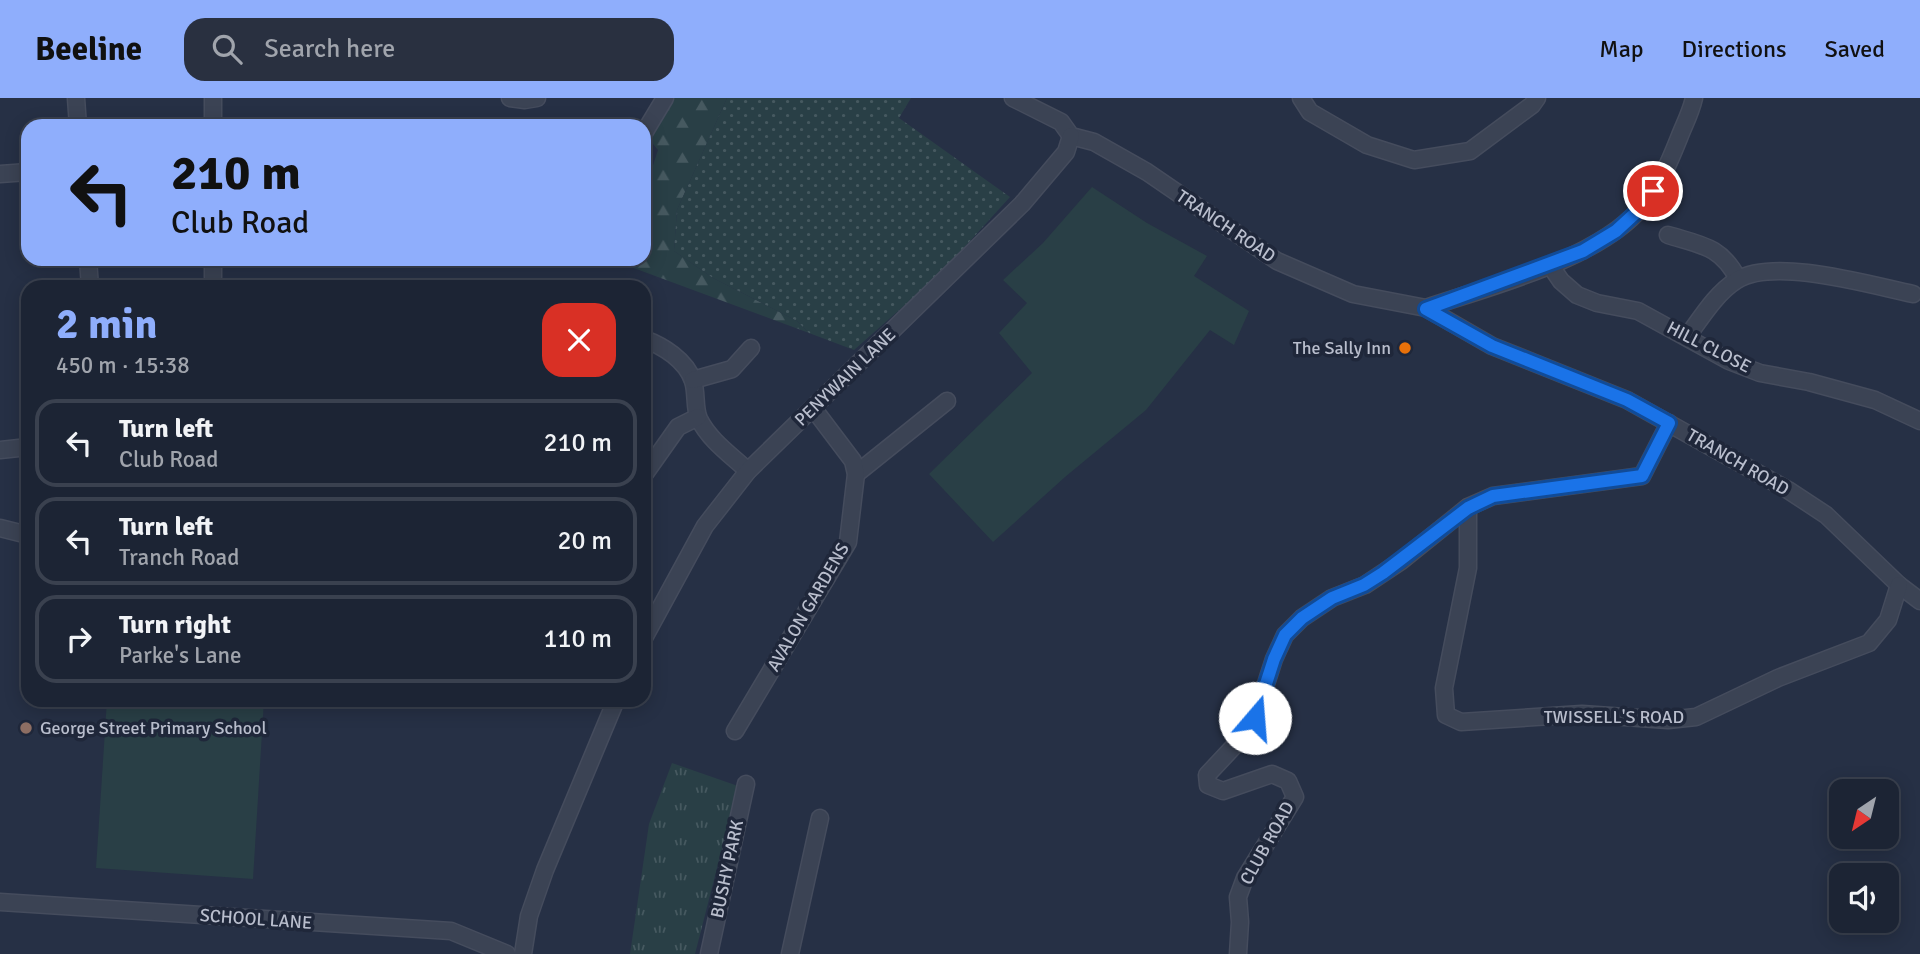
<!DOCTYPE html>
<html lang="en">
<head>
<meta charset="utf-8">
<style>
  body { margin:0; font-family:Signika,sans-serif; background:#293040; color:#f1f3f6; height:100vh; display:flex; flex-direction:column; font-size:26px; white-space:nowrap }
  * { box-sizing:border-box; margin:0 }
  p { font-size:23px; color:#a0a4ac }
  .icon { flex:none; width:38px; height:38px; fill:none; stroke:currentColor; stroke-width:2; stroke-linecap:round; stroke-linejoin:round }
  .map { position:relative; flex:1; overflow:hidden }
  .drawer { position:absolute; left:21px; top:182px; width:630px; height:427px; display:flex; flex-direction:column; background:#1c2434; border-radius:21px; box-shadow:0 4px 18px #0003,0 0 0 2px #3a414f }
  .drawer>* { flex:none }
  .banner { position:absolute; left:21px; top:21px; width:630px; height:147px; border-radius:21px; box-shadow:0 4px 18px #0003,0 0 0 2px #3a414f; background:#8faefc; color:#111; overflow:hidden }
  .needle { width:46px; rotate:215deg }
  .tools { position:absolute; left:1829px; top:681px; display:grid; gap:14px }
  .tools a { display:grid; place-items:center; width:70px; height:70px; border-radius:14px; background:#1c2434; box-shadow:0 4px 18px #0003,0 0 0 2px #3a414f; font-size:35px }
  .pin { position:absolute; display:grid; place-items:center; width:60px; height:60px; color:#fff; margin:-30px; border:4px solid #fff; border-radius:50%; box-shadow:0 2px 7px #0007 }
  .me { position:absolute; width:77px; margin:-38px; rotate:18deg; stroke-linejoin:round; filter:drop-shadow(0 0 5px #0008) }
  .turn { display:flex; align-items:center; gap:24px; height:147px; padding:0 35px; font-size:32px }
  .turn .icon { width:91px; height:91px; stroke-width:2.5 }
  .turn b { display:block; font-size:49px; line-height:60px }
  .round { display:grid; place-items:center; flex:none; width:74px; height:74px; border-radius:21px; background:#293040 }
  .summary { display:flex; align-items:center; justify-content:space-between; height:119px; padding:0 35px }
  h1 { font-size:42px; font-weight:700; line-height:52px; color:#8faefc }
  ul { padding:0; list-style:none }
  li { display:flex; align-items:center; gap:21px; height:88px; margin:0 14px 10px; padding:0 21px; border:4px solid #3a414f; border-radius:21px }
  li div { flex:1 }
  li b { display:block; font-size:26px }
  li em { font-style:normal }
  header { display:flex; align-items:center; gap:42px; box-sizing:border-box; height:98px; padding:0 35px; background:#8faefc; color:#111 }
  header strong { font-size:33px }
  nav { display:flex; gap:38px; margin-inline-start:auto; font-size:24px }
  .search { width:490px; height:63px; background:#293040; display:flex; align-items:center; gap:18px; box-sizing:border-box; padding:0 24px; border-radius:21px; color:#a0a4ac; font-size:26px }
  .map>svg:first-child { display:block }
  .grass { fill:url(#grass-tufts) }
  .forest { fill:url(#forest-firs) }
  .park { fill:url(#park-dots) }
  .garden { fill:#293f46 }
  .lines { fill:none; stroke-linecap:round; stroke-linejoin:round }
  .street-casing { stroke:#454c5d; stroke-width:19 }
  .street { stroke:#3b4354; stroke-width:16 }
  .route-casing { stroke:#114b97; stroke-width:18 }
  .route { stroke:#1a73e8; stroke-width:12 }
  .food-dot { fill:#e8710a; stroke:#1f273a; stroke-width:2.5 }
  .education-dot { fill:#8d6e63; stroke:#1f273a; stroke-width:2.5 }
  .labels { text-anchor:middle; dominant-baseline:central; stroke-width:7; stroke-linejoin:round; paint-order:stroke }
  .street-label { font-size:18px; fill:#b9becd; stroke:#1f273a }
  .poi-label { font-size:18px; fill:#b9becd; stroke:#1f273a; text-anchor:end }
</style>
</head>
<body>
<header>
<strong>Beeline</strong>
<div class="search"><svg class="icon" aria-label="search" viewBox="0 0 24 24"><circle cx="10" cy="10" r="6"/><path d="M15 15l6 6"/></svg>Search here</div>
<nav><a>Map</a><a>Directions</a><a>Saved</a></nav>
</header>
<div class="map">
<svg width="1920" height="856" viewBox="0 0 1920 856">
  <defs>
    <pattern id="grass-tufts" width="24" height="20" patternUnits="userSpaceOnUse" patternTransform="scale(1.75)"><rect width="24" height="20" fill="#293f46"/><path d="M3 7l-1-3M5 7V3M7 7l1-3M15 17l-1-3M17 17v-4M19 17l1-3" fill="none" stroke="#465960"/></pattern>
    <pattern id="forest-firs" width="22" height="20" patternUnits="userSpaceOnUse" patternTransform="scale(1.75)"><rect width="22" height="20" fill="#293f46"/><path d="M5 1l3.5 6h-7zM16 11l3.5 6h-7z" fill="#465960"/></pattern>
    <pattern id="park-dots" width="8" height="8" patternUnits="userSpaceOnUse" patternTransform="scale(1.75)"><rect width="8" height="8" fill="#293f46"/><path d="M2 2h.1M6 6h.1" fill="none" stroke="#465960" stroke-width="1.8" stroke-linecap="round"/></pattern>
  </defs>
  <rect width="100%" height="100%" fill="#263045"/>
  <path class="grass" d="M672,665l66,23 -43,168h-65l19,-130z"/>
  <path class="forest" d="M673,0h54l-50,112 -3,41 39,27 84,43 12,12 -197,-73 32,-1v-66l14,-43 -10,-12z"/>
  <path class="park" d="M727,0h184l-12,20 111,79 -70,77 -86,76 -45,-17 -12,-12 -84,-43 -39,-27 3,-41z"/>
  <g class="garden">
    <path d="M1092,89l55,36 60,33 -13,20 55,35 -15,34 -24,-15 -64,80 -81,67 -72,65 -64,-68 103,-101 -33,-40 28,-30 -24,-23 40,-37z"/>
    <path d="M107,602h157l-11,179 -157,-11z"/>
  </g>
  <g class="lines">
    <defs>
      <g id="street">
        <path d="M76,0l2,28"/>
        <path d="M213,0v28"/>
        <path d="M510,0l15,2 12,-2"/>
        <path d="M1013,0l48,24 10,14 23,6 53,30 130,89 76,33 73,14 66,38 135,54 161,90 38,25 73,70 21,16"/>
        <path d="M1301,0l9,14 57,33 47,15 56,-9 62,-46 5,-7"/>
        <path d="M644,35l21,-35"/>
        <path d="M0,76l28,-2"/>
        <path d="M1668,137c33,10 53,11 70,44"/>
        <path d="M88,161l2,28"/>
        <path d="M1550,167l11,16 16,14 20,8 41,8 91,50 31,12 49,9 66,18 45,21"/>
        <path d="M213,189v-28"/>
        <path d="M1426,210c65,-22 170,-48 215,-100 18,-21 28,-45 38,-70 5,-13 12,-26 15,-40"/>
        <path d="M1687,239c14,-19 29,-44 50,-57 38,-23 133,5 176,14"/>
        <path d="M644,241c19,7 42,21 49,42 4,12 1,27 6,38 11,22 32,36 49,52"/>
        <path d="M693,282l39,-11 19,-21"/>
        <path d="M0,352l28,-3"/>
        <path d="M856,376l91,-73"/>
        <path d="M644,377l34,-48 20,-10"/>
        <path d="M1468,409v61l-24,120 2,27 15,7 121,-8 86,6 28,-3 82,-39 91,-35 19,-23 11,-35"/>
        <path d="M0,430l28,7"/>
        <path d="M644,540l61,-112 43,-55 274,-267 44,-52 5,-16"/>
        <path d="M735,633l113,-189 8,-68 -3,-13 -40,-53"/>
        <path d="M0,804l451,29 56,23"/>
        <path d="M523,856l6,-38 16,-46 71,-170"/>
        <path d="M709,856l37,-170"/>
        <path d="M790,856l30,-136"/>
        <path d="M1238,856l2,-32 -2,-25 7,-19 50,-81 -7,-16 -16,-7 -49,17 -15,-6 -1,-10 30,-32 18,-25 19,-59 11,-24 17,-17 30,-20 33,-13 36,-24 67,-54 25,-11 149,-20 27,-53"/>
      </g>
    </defs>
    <use href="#street" class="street-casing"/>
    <use href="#street" class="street"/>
  </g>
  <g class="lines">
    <defs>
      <path id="route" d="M1255,620l19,-59 11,-24 17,-17 30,-20 32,-13 19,-12 85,-65 25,-12 149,-20 27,-53 -42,-23 -135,-54 -66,-37 157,-58 33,-20 25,-23 12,-17"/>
    </defs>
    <use href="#route" class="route-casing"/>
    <use href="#route" class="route"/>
  </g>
  <circle class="food-dot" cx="1405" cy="250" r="7"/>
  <circle class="education-dot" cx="26" cy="630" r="7"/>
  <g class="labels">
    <g class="street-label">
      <text transform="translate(1226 128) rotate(34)">TRANCH ROAD</text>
      <text transform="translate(1709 249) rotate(27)">HILL CLOSE</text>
      <text transform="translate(845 279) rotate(-44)">PENYWAIN LANE</text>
      <text transform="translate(1738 364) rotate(30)">TRANCH ROAD</text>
      <text transform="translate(808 509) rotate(-60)">AVALON GARDENS</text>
      <text x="1614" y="619">TWISSELL'S ROAD</text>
      <text transform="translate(1267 745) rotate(-61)">CLUB ROAD</text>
      <text transform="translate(727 771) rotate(-78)">BUSHY PARK</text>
      <text transform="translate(256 821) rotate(4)">SCHOOL LANE</text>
    </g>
    <g class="poi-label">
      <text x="1391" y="250">The Sally Inn</text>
      <text x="40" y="630" text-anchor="start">George Street Primary School</text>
    </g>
  </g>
</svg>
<div class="tools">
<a><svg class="needle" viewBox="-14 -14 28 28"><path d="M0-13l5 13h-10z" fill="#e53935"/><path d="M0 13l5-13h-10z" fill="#a0a4ac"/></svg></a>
<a><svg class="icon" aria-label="sound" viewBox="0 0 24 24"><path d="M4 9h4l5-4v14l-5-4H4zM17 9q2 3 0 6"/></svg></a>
</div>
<div class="pin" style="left:1653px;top:93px;background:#d93025"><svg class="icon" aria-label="arrive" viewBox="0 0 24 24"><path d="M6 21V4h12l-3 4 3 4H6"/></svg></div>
<svg class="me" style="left:1255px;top:620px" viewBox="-20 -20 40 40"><circle r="19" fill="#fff"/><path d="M0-13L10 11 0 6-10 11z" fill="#1a73e8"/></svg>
<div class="banner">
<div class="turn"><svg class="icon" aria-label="left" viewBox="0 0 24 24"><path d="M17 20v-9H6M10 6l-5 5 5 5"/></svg><div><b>210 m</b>Club Road</div></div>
</div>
<section class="drawer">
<div class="summary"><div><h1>2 min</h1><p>450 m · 15:38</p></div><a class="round" style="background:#d93025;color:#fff"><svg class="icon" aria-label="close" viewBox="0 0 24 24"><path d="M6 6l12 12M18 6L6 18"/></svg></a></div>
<ul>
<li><svg class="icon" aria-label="left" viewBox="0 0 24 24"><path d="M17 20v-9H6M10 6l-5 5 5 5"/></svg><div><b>Turn left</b><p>Club Road</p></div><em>210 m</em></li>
<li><svg class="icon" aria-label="left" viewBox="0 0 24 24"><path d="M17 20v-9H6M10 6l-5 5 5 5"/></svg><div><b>Turn left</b><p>Tranch Road</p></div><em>20 m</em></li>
<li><svg class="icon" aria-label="right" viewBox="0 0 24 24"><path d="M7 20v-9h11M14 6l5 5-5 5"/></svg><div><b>Turn right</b><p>Parke's Lane</p></div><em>110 m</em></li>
</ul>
</section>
</div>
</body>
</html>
